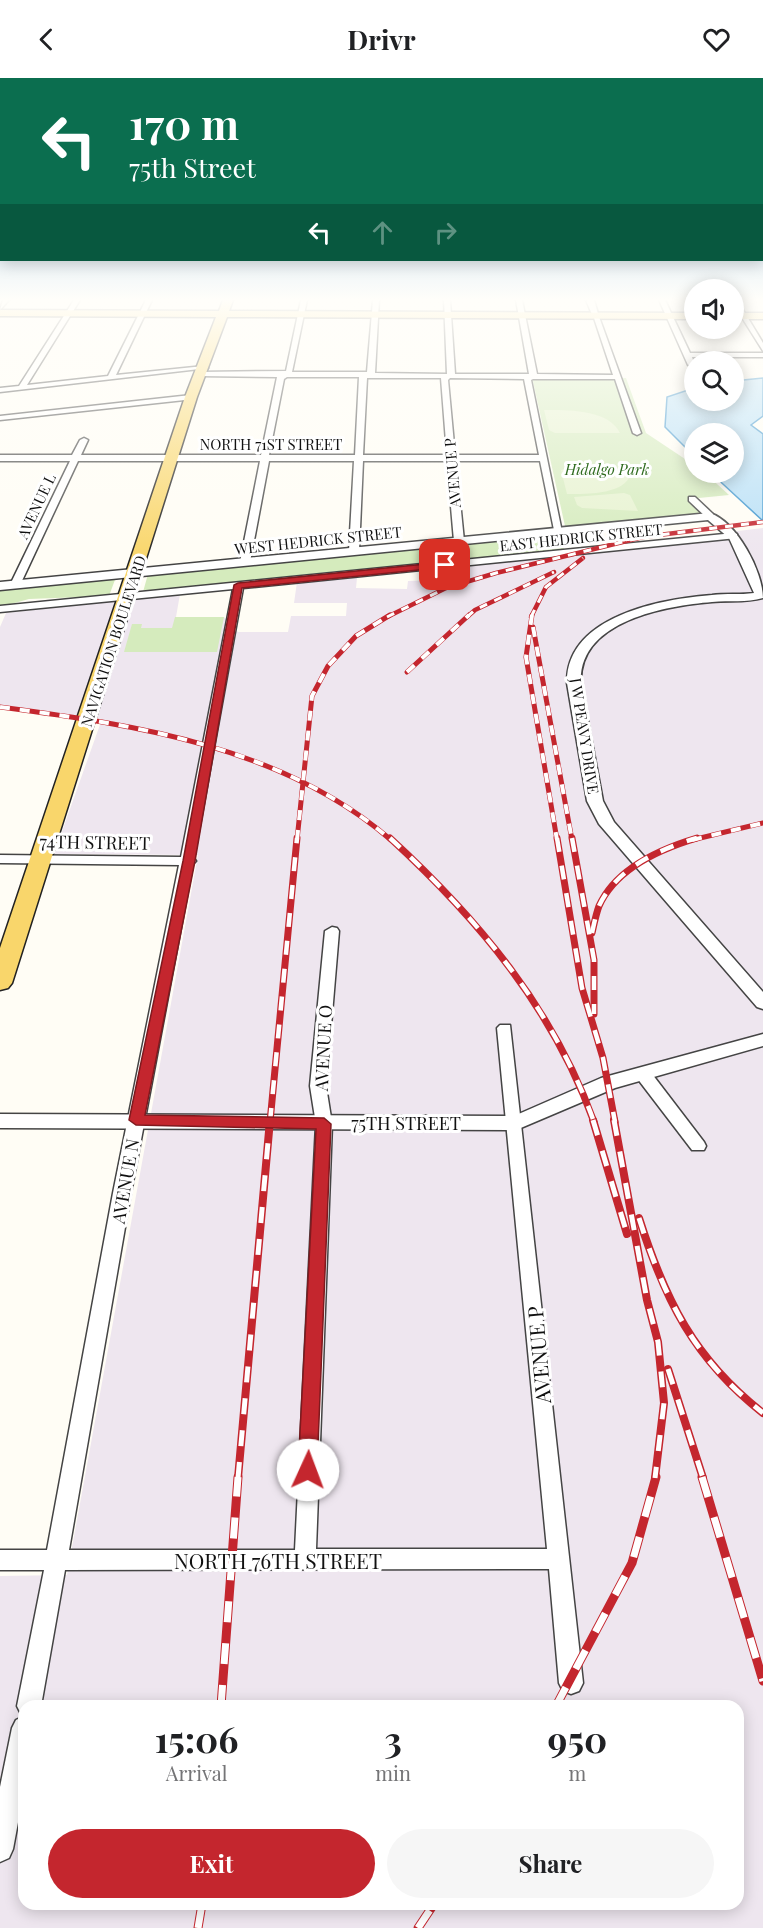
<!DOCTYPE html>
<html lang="en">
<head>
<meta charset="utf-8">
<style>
  body { margin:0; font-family:"Playfair Display",serif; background:#f6f6f6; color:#202124; height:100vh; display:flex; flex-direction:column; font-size:22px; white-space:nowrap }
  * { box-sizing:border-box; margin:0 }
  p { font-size:20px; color:#757577 }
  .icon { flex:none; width:33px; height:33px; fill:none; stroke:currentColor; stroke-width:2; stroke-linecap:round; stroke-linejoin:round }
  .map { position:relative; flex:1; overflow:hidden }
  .drawer { position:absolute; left:18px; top:1622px; width:726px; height:210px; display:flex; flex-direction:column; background:#fff; border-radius:18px; box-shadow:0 3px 15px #0003 }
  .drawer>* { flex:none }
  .hud { position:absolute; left:0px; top:0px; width:764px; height:183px; box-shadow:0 3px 15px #0003; background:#0b6e4f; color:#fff; overflow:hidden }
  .fabs { position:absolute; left:684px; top:201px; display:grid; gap:12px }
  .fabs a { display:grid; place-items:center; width:60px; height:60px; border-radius:50%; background:#fff; box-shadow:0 3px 15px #0003; font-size:30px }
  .pin { position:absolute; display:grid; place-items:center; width:51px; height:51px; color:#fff; margin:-26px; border-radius:12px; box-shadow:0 3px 9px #0006 }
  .me { position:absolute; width:66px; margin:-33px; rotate:2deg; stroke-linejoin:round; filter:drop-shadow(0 0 4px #0008) }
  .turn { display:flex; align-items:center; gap:21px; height:126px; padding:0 30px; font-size:27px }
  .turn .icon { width:78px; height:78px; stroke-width:2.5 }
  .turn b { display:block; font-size:42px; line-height:51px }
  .lanes { display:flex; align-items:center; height:57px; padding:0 30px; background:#0003; justify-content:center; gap:30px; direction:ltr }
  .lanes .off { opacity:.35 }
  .eta { display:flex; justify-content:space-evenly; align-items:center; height:102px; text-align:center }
  .eta b { font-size:36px; font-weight:700; line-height:42px }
  .cta { display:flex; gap:12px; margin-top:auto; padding:12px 30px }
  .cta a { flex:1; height:69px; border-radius:36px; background:#c4262e; color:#fff; font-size:24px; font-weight:700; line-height:69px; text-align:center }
  .cta a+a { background:#f6f6f6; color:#202124 }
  header { display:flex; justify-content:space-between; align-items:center; height:78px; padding:0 30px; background:#fff; font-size:27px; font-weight:700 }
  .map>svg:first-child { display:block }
  .industrial { fill:#eee6ef; fill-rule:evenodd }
  .green { fill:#d5ebbd }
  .pitch { fill:#e6f2cf }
  .water { fill:#b9e0f7; stroke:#3f96cf; stroke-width:1.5 }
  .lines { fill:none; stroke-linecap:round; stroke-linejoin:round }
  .minor-casing { stroke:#444; stroke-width:3 }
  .tertiary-casing { stroke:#444; stroke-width:3 }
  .primary-casing { stroke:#222; stroke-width:3 }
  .minor { fill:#fff; fill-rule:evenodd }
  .tertiary { fill:#fff; fill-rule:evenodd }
  .primary { fill:#f9d66b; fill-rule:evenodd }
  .rail-far4-casing { stroke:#c4262e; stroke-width:4.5 }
  .rail-far3-casing { stroke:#c4262e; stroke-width:5 }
  .rail-far2-casing { stroke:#c4262e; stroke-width:7 }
  .rail-far1-casing { stroke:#c4262e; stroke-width:8 }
  .rail-casing { stroke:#c4262e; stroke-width:9 }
  .rail-far4 { stroke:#fff; stroke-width:3; stroke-dasharray:8; stroke-linecap:butt }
  .rail-far3 { stroke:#fff; stroke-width:4; stroke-dasharray:10; stroke-linecap:butt }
  .rail-far2 { stroke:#fff; stroke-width:4.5; stroke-dasharray:14; stroke-linecap:butt }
  .rail-far1 { stroke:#fff; stroke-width:5; stroke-dasharray:16; stroke-linecap:butt }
  .rail { stroke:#fff; stroke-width:7; stroke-dasharray:21; stroke-linecap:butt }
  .route { fill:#c4262e; stroke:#7f191e; stroke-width:1.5 }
  .labels { text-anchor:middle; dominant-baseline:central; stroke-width:6; stroke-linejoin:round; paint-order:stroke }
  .far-street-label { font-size:15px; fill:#111; stroke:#fff }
  .far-park-label { font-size:15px; font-style:italic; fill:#2f6b1f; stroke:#fff }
  .street-label { font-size:18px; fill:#111; stroke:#fff }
  .near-street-label { font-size:21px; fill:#111; stroke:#fff }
</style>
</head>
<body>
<header><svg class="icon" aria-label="back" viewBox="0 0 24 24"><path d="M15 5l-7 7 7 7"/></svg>Drivr<svg class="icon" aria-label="heart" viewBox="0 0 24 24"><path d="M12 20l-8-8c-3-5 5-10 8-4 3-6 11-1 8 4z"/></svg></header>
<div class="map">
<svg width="763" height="1850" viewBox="0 0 763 1850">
  <rect width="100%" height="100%" fill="#fffdf5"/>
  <path class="industrial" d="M763,450v1400h-763v-352l67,-1 131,-720 -144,-1 48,-135 -102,-12v-80l6,-14 174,-19 -4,23h48l14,15h50l3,-16h55l1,-13h-53l3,-21 50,-6 10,2 -1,10 51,1 1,-8 41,-1 -2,-14zM24,1628h714v198h-714z"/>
  <g class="green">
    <path d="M532,299l94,1 20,55 48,32v7l11,1 24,22 -40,4 15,15 -131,14 -8,-2z"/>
    <path d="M588,451l-10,11 -15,7 3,5 -228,19 -195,21 5,-18z"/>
    <path d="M116,499l-7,19 -80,3 -29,8v-20z"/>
    <path d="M175,539h49l-7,35h-93l8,-28h10l-1,4h31z"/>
  </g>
  <g class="pitch">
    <path d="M544,332c22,0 65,-1 76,23h-65l-6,-3z"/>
    <path d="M571,390l54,1 6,5c-7,21 -45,20 -64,20l-6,-24z"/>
    <path d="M624,415l6,2 8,16 -56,-3 -5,-3 -3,-8z"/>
  </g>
  <path class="water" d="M763,300v38l-12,9 12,9v87l-52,-48 23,-1v-38h-40v22l-29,-29 2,-30 27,-9v12h40v-19z"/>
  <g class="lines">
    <defs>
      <g id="minor">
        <path d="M3,222h6l-9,10z"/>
        <path d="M74,222h6l-53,85 81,-9 38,-76h6l-36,75 88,-9 4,2 -208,24v-4l19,-2z"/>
        <path d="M301,222h6l-15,72h75l6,-72h6l-4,73 72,1 -3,-74h6l5,74h74l-13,-74h6l15,74 76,1 -20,-60 5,-1 43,119 -4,2 -4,-2 -18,-54h-82l-2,1 31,152 -8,-2 -14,-69h-84l8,80 -5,3 -5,-3 -7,-80h-84l-4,90 -5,3 -5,-3 5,-90h-85l-19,101 -5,3 -5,-3 20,-101h-182l-58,124 -9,2 -1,-2 60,-124h-70v-6h72l8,-15 4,-2 4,2 -7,15h180l16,-78 -77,-1 -4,-2 4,-2 86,-1zM287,299h72l-4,78h-86l15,-76zM367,300h74l6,77h-84zM450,300l74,1 15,76h-84l-7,-75z"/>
        <path d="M659,222h6l25,53h73v4h-71l2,6 -6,2z"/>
        <path d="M734,222h3l26,43v8l-29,-46z"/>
        <path d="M191,317l3,4 -194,21v-4z"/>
        <path d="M689,419h6l18,17v4h-6l-18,-17z"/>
        <path d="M734,455l3,1v4l-494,50 -49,270 2,3 -3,3 -62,329 -62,357h226l21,-426 -6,-38 15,-155 7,-4 5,1 2,3 -13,155 6,38 -16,425h231l-50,-521 3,-3h10l73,658 -4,8 -8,3 -8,-3 -4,-8 -10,-114 -484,1 -24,136h-17v10l-3,-2 -4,-8 27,-136h-44v-20h47l66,-357 66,-328 -179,-2v-8l181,2 52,-268 -233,23v-6z"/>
        <path d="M643,991l6,1 55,72 2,4 -2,4h-12l-55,-72 -2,-4 2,-4z"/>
        <path d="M24,1638v74l-11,59 -4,9 -9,4v-75l12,-59 4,-8z"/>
      </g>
      <g id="tertiary">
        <path d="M586,222h8l5,17h-6z"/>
        <path d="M710,435c27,9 53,59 53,85 -17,5 -33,2 -51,4 -47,4 -134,19 -131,81l22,118 11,21 149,170v17l-6,-2 -158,-183 -12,-23 -20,-118c-1,-67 94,-84 145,-88 14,-2 28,0 42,-2l-25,-55 -21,-18 -708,70v-8z"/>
        <path d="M763,956v12l-148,42 -99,42 -516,-2v-14l514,2 87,-38z"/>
      </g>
      <g id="primary">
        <path d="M223,222h10l-4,11 465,2v6l-467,-2 -30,80 -185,586 -4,5 -8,2v-42l185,-551 31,-80 -216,-1v-6l219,1z"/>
        <rect x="734" y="235" width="29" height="6"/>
      </g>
    </defs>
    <use href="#minor" class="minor-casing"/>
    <use href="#tertiary" class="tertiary-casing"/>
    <use href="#primary" class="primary-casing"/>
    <use href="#minor" class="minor"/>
    <use href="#tertiary" class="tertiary"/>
    <use href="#primary" class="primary"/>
    <defs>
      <g id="rail-far4">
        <path d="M387,539l59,-29 50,-15 147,-36 120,-15"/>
        <path d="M467,539l8,-7 79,-38"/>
        <path d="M531,539l15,-30 37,-29"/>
      </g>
      <g id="rail-far3">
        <path d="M532,537l-6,42 31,183"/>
        <path d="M533,549l39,213"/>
        <path d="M407,594l62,-57"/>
        <path d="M0,629c136,18 284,40 391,133"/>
        <path d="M297,762l15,-144 16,-30 28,-30 34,-21"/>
        <path d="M692,762l71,-17"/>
      </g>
      <g id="rail-far2">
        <path d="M390,760c88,81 163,170 204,284"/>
        <path d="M557,760l25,150 21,70 12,64"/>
        <path d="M572,760l22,122v54"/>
        <path d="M592,855c2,-9 4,-19 7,-27 17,-38 61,-57 98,-68"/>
        <path d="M270,1044l27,-284"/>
      </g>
      <g id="rail-far1">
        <path d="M593,1042l34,114"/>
        <path d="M614,1042l33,180 11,42 6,61 -9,75"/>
        <path d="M639,1140c26,82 55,141 124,195"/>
        <path d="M668,1291l35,109"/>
        <path d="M238,1400l32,-358"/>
      </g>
      <g id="rail">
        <path d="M702,1399l61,204"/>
        <path d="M221,1628l17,-229"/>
        <path d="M556,1628l76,-143 24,-86"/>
        <path d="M198,1850l4,-24"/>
        <path d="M418,1850l16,-24"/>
      </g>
    </defs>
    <use href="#rail-far4" class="rail-far4-casing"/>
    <use href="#rail-far3" class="rail-far3-casing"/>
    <use href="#rail-far2" class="rail-far2-casing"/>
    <use href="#rail-far1" class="rail-far1-casing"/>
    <use href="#rail" class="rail-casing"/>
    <use href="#rail-far4" class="rail-far4"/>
    <use href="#rail-far3" class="rail-far3"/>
    <use href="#rail-far2" class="rail-far2"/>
    <use href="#rail-far1" class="rail-far1"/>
    <use href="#rail" class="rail"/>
  </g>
  <linearGradient id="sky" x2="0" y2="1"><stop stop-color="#95c6ee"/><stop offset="0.46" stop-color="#fffefa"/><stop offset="1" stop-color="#fffefa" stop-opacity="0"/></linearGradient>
  <rect width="763" height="481" fill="url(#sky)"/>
  <path class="route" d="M445,484l5,3 -2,2 -206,21 -47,273 -50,254 179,3 7,6 -14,346 -3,6 -6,3 -7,-3 -3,-6 18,-341 -180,-4 -7,-5 54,-259 51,-276 4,-2z"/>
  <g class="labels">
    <g class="far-street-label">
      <text x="271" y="366">NORTH 71ST STREET</text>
      <text transform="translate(452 395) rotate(-95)">AVENUE P</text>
      <text transform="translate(36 428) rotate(-65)">AVENUE L</text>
      <text transform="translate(581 459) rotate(-6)">EAST HEDRICK STREET</text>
      <text transform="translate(318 462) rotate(-6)">WEST HEDRICK STREET</text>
      <text transform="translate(113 563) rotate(-72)">NAVIGATION BOULEVARD</text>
      <text transform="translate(585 658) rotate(81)">J W PEAVY DRIVE</text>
    </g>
    <g class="far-park-label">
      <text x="607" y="391">Hidalgo Park</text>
    </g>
    <g class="street-label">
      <text transform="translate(95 764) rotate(1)">74TH STREET</text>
      <text transform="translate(323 970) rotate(-87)">AVENUE O</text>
      <text x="406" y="1045">75TH STREET</text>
      <text transform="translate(125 1103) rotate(-80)">AVENUE N</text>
    </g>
    <g class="near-street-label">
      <text transform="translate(538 1277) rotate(-95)">AVENUE P</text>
      <text x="278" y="1482">NORTH 76TH STREET</text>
    </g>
  </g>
</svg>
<div class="fabs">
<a><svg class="icon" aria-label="sound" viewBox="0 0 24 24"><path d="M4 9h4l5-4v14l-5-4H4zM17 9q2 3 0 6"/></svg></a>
<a><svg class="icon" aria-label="search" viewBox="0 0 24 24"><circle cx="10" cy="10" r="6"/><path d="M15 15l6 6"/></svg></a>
<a><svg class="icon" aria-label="layers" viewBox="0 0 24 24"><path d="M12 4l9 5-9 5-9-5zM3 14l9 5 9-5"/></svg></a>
</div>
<div class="pin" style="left:445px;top:487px;background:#d93025"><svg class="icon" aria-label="arrive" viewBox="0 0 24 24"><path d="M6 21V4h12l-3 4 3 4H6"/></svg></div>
<svg class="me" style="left:308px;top:1392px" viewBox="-20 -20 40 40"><circle r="19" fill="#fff"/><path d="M0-13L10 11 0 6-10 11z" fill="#c4262e"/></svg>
<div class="hud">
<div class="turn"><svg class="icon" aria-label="left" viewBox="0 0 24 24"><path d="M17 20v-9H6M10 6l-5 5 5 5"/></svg><div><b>170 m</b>75th Street</div></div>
<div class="lanes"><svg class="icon" aria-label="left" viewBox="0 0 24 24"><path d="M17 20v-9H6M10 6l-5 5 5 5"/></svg><svg class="icon off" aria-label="ahead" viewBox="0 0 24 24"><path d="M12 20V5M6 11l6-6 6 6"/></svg><svg class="icon off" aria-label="right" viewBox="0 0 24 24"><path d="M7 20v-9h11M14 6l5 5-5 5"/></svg></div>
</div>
<section class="drawer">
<div class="eta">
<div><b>15:06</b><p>Arrival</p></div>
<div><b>3</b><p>min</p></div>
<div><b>950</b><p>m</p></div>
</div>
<div class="cta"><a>Exit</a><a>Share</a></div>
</section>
</div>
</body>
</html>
